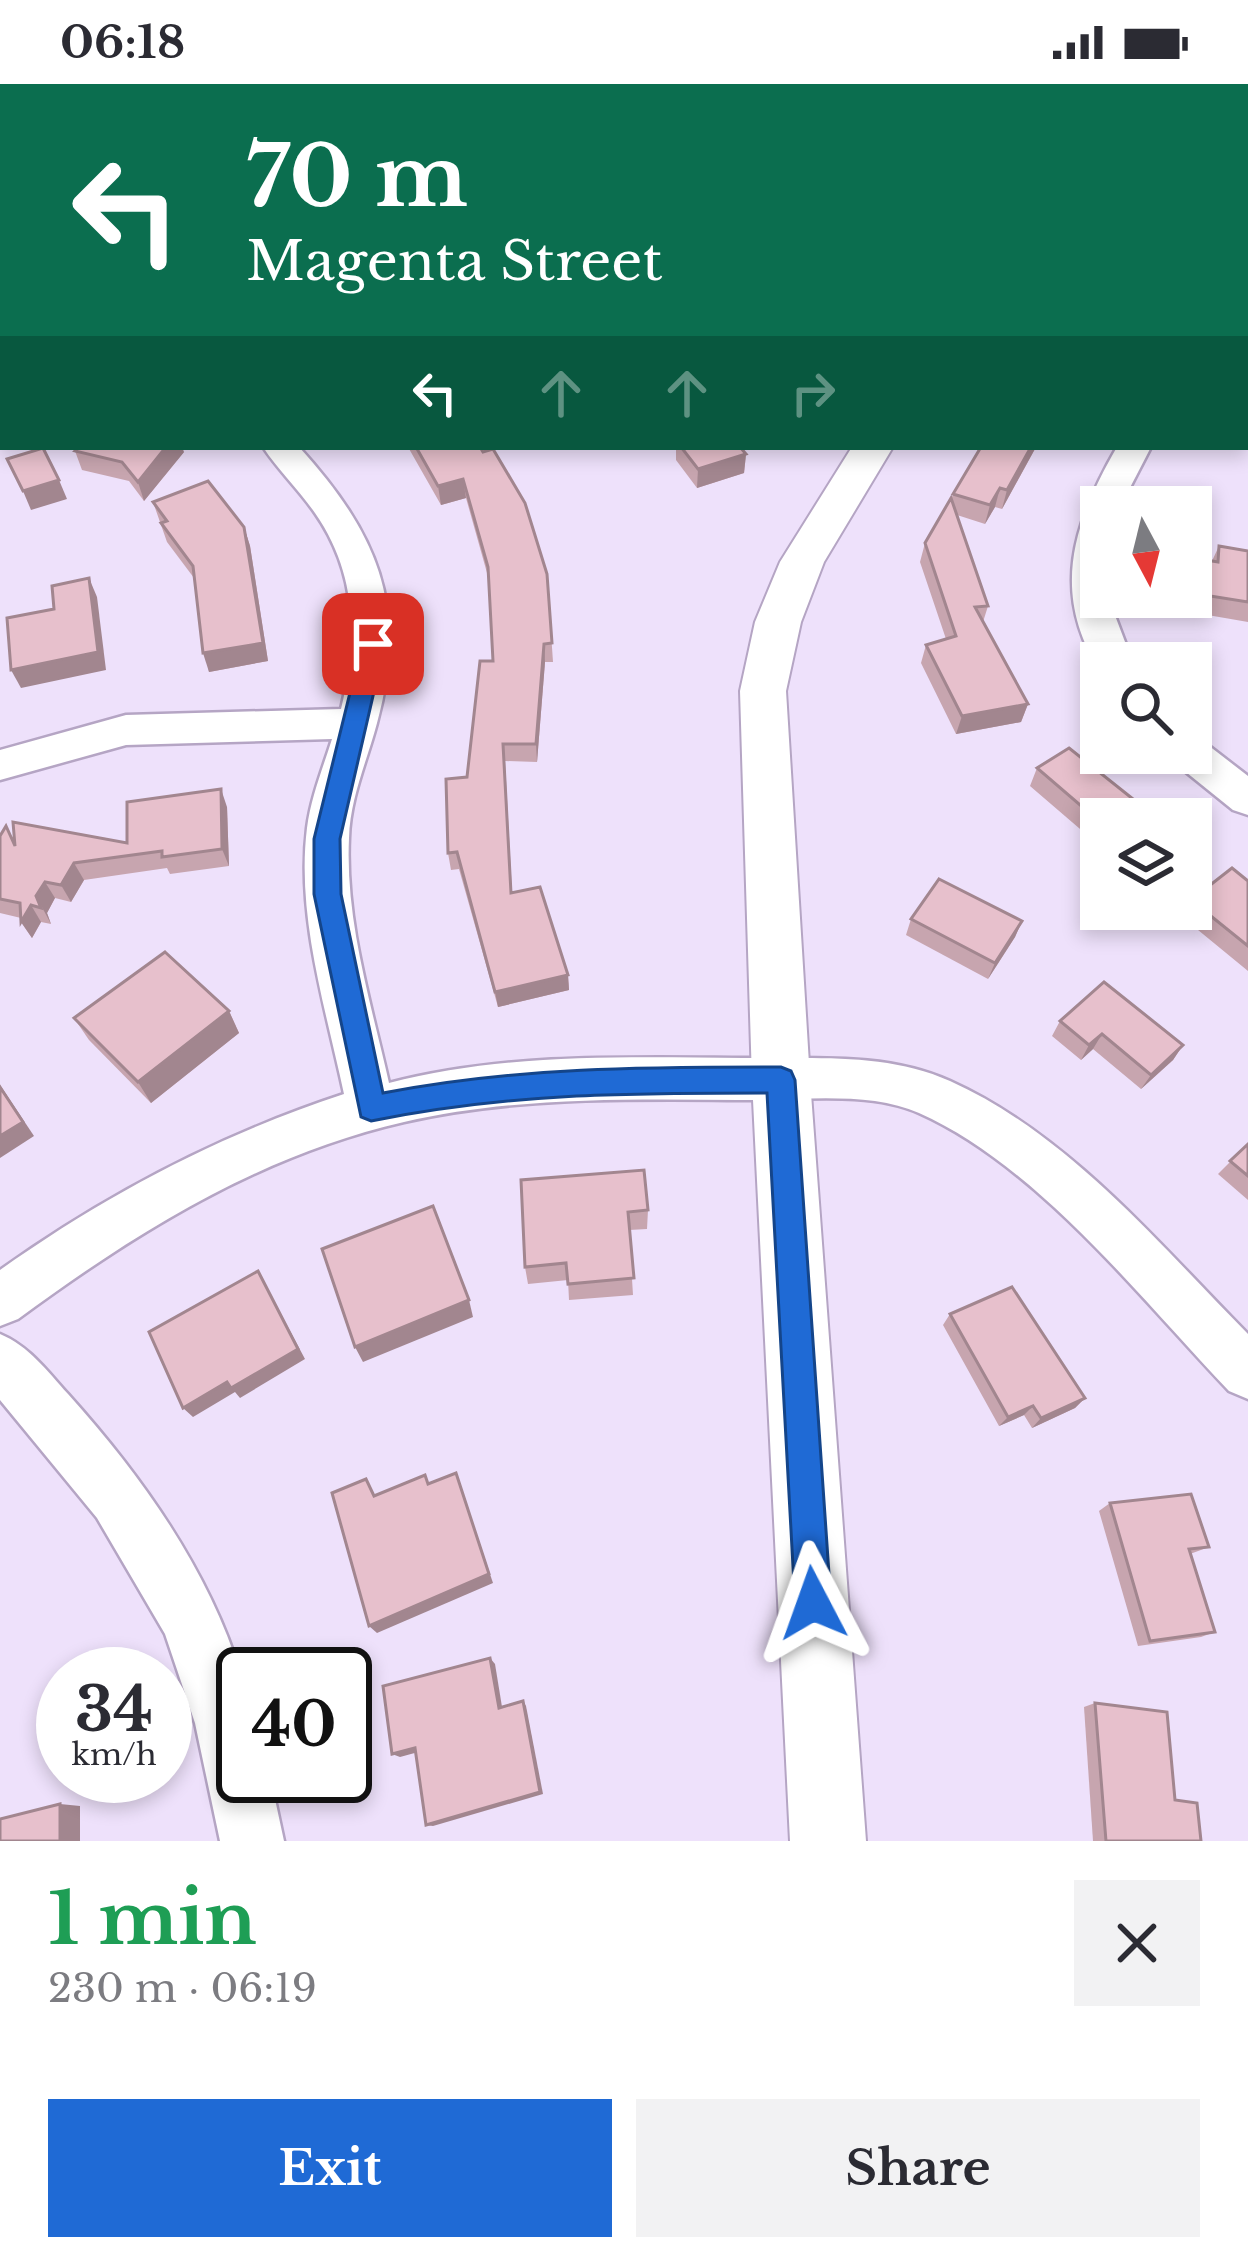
<!DOCTYPE html>
<html lang="en">
<head>
<meta charset="utf-8">
<style>
  body { margin:0; font-family:"Libre Baskerville",serif; background:#f2f2f3; color:#2b2b33; height:100vh; display:flex; flex-direction:column; font-size:45px; white-space:nowrap }
  * { box-sizing:border-box; margin:0 }
  p { font-size:39px; color:#7c7c81 }
  .icon { flex:none; width:66px; height:66px; fill:none; stroke:currentColor; stroke-width:2; stroke-linecap:round; stroke-linejoin:round }
  .map { position:relative; height:1757px; overflow:hidden }
  .drawer { display:flex; flex-direction:column; background:#fff; flex:1 }
  .drawer>* { flex:none }
  .top-card { position:absolute; left:0px; top:0px; width:1248px; height:366px; box-shadow:0 6px 18px #0003; background:#0b6e4f; color:#fff; overflow:hidden }
  .needle { width:78px; rotate:173deg }
  .controls { position:absolute; left:1080px; top:402px; display:grid; gap:24px }
  .controls a { display:grid; place-items:center; width:132px; height:132px; border-radius:0px; background:#fff; box-shadow:0 6px 18px #0003; font-size:60px }
  .speed { position:absolute; left:36px; top:1563px; display:flex; gap:24px; font-size:60px; font-weight:700; text-align:center }
  .speed>* { display:grid; place-content:center; width:156px; height:156px; border-radius:50%; background:#fff; box-shadow:0 6px 18px #0003; line-height:1 }
  .speed small { font-size:30px; font-weight:400 }
  .speed .limit { border:6px solid #111; border-radius:18px; background:#fff; color:#111 }
  .pin { position:absolute; display:grid; place-items:center; width:102px; height:102px; color:#fff; margin:-51px; border-radius:24px; box-shadow:0 6px 18px #0006 }
  .me { position:absolute; width:132px; margin:-66px; rotate:356deg; stroke-linejoin:round; filter:drop-shadow(0 0 9px #0008) }
  .turn { display:flex; align-items:center; gap:42px; height:252px; padding:0 48px; font-size:54px }
  .turn .icon { width:156px; height:156px; stroke-width:2.5 }
  .turn b { display:block; font-size:84px; line-height:102px }
  .lanes { display:flex; align-items:center; height:114px; padding:0 48px; background:#0003; justify-content:center; gap:60px; direction:ltr }
  .lanes .off { opacity:.35 }
  .round { display:grid; place-items:center; flex:none; width:126px; height:126px; border-radius:0px; background:#f2f2f3 }
  .head { display:flex; align-items:center; justify-content:space-between; height:204px; padding:0 48px }
  h1 { font-size:72px; font-weight:700; line-height:90px; color:#1e9e55 }
  .action { display:flex; gap:24px; margin-top:auto; padding:24px 48px }
  .action a { flex:1; height:138px; border-radius:0px; background:#1f6ad5; color:#fff; font-size:48px; font-weight:700; line-height:138px; text-align:center }
  .action a+a { background:#f2f2f3; color:#2b2b33 }
  .status { display:flex; justify-content:space-between; align-items:center; height:84px; padding:0 60px; background:#fff; direction:ltr }
  .status svg { height:33px; fill:currentColor }
  .map>svg:first-child { display:block }
  .lines { fill:none; stroke-linecap:round; stroke-linejoin:round }
  .minor-casing { stroke:#b5a5c4; stroke-width:5 }
  .tertiary-casing { stroke:#b5a5c4; stroke-width:4 }
  .minor { fill:#fff; fill-rule:evenodd }
  .tertiary { fill:#fff; fill-rule:evenodd }
  .wall { fill:#c7a5af }
  .shaded-wall { fill:#a2868f }
  .building { fill:#e7c0cc; stroke:#a2868f; stroke-width:3 }
  .route { fill:#1f6ad5; stroke:#14458a; stroke-width:3 }
</style>
</head>
<body>
<div class="status"><b>06:18</b><svg viewBox="0 0 49 12"><path d="M0 12V9h3v3zM5 12V6h3v6zM10 12V3h3v9zM15 12V0h3v12zM26 1h20v11H26zM47 4h2v5h-2z"/></svg></div>
<div class="map">
<svg width="1248" height="1757" viewBox="0 0 1248 1757">
  <rect width="100%" height="100%" fill="#eee1fb"/>
  <g class="lines">
    <defs>
      <g id="minor">
        <path d="M694,0h26l2,3h-26z"/>
        <path d="M1245,286l3,1v20l-3,-1z"/>
        <path d="M263,363h36c78,86 110,159 78,276 -10,38 -27,75 -28,115 -4,83 22,165 40,245 115,-30 237,-26 354,-25 69,1 143,-6 207,23 118,53 209,163 298,253v65l-19,-8c-89,-93 -191,-225 -310,-278 -51,-23 -125,-12 -180,-13 -112,-1 -226,-3 -335,22 -144,33 -268,110 -386,197l-18,7v-56c107,-76 219,-135 344,-176 -18,-85 -48,-178 -37,-266 4,-31 16,-60 25,-89l-206,6 -126,35v-30l126,-35 215,-6c17,-69 16,-136 -26,-196 -16,-23 -37,-43 -52,-66z"/>
        <path d="M1117,363h34l-31,60h-19v90h7l25,66h-32v10c-51,-79 -28,-150 16,-226z"/>
        <path d="M1191,654l13,4 44,34v39l-15,-5 -57,-46 -6,-11h21z"/>
        <path d="M0,1250c29,12 47,37 68,60 73,81 141,176 173,281 9,29 2,70 2,101h27l14,65h-64l-25,-118 -30,-89 -68,-116 -97,-118z"/>
      </g>
      <g id="tertiary">
        <path d="M1119,0h32l-34,3z"/>
        <path d="M852,363h41l-69,115 -23,60 -15,69 24,389 56,761h-76l-38,-761 -12,-389 15,-69 25,-60z"/>
      </g>
    </defs>
    <use href="#minor" class="minor-casing"/>
    <use href="#tertiary" class="tertiary-casing"/>
    <use href="#minor" class="minor"/>
    <use href="#tertiary" class="tertiary"/>
  </g>
  <g class="wall">
    <path d="M408,363h72l67,127 6,88h-8l-8,100 -32,-1 7,132 56,82 1,15 -71,17 -39,-138 -8,1 -3,-17 45,-192 -4,-81 -23,-82 -25,7z"/>
    <path d="M676,363h64l6,7 -2,19 -47,15 -21,-28z"/>
    <path d="M981,363h55l-34,62 -7,-2 -10,17 -28,-9 31,91 -5,16 45,82 -7,18 -65,12 -35,-71 5,-18 20,-6 -26,-77 5,-19z"/>
    <path d="M75,367l109,1 -40,49 -15,-20 -47,-11z"/>
    <path d="M153,418l91,25 6,19 18,115 -59,11 -15,-94 -27,-36z"/>
    <path d="M1219,462l29,5v71l-52,-9 2,-34 8,-19 6,1z"/>
    <path d="M1037,684l111,43 -4,8h-43v28l-71,-61z"/>
    <path d="M227,723l2,59 -59,8 -3,-6 -83,12 -13,22 -16,-4 -8,15 4,11 -10,-2 -9,16 -11,-16v-4l-21,-5v-77l14,3 113,4z"/>
    <path d="M1248,797v90l-67,-55 4,-7h6v-10z"/>
    <path d="M911,835l111,2 -7,16 -27,42 -82,-44z"/>
    <path d="M229,927l10,22 -88,70 -62,-63 -15,-22z"/>
    <path d="M1060,937l123,24 -10,15 -32,29 -48,-40 -12,11 -29,-24z"/>
    <path d="M1248,1060v56l-30,-26z"/>
    <path d="M521,1096l127,30 -1,19 -18,1 4,65 -64,5 -1,-20 -40,4 -3,-17z"/>
    <path d="M950,1230l135,84 -10,10 -43,20 -8,-13 -25,11 -56,-101z"/>
    <path d="M1110,1419l99,44 -19,7 25,78 -14,5 -63,9 -39,-135z"/>
    <path d="M1095,1619l80,97 26,41h-108l-9,-134z"/>
  </g>
  <g class="shaded-wall">
    <path d="M189,0h21l1,3h-21z"/>
    <path d="M166,363h16l2,5 -40,49 -6,-19z"/>
    <path d="M1031,363h5l-34,62 5,-19z"/>
    <path d="M746,370l-2,19 -47,15 1,-19z"/>
    <path d="M463,395l3,19 -25,7 -3,-19z"/>
    <path d="M59,396l8,19 -36,11 -8,-19z"/>
    <path d="M1000,404l-5,19 -10,17 5,-19z"/>
    <path d="M244,443l6,19 18,115 -59,11 -6,-19z"/>
    <path d="M89,494l8,19 9,73 -85,18 -10,-18z"/>
    <path d="M544,560l1,18 -8,100 -1,-18z"/>
    <path d="M1028,620l-7,18 -65,12 6,-18z"/>
    <path d="M221,705l6,18 2,59 -7,-17z"/>
    <path d="M74,779l10,17 -13,22 -10,-17z"/>
    <path d="M45,798l10,16 -8,15 4,11 -15,-28z"/>
    <path d="M31,821l10,17 -9,16 -11,-16z"/>
    <path d="M1022,837l-7,16 -27,42 7,-16z"/>
    <path d="M568,891l1,15 -71,17 -3,-15z"/>
    <path d="M229,927l10,22 -88,70 -13,-21z"/>
    <path d="M1102,950l-9,15 -12,11 8,-15z"/>
    <path d="M1183,961l-10,15 -32,29 10,-14z"/>
    <path d="M0,1001l34,51 -34,22z"/>
    <path d="M258,1187l47,88 -65,39 -5,-6 -42,25 -10,-9z"/>
    <path d="M469,1216l4,17 -110,45 -8,-15z"/>
    <path d="M1085,1314l-10,10 -43,20 9,-10z"/>
    <path d="M1033,1322l-9,9 -25,11 9,-9z"/>
    <path d="M456,1389l37,110 -116,50 -8,-7z"/>
    <path d="M490,1574l5,6 8,49 -4,-5z"/>
    <path d="M523,1617l3,5 17,88 -110,32 -7,-1z"/>
    <path d="M415,1664l7,3 -22,6 -8,-3z"/>
    <path d="M60,1720l20,2v35h-20z"/>
  </g>
  <g class="building">
    <path d="M210,0h55l2,3h-55z"/>
    <path d="M601,0h36l1,3h-36z"/>
    <path d="M805,0h36l1,3h-36z"/>
    <path d="M0,178l3,3v58l-3,-3z"/>
    <path d="M79,363h87l-28,35 -16,-20 -47,-11z"/>
    <path d="M416,363h64l3,5 10,-3 32,54 22,71 5,69 -8,1 -8,100h-33l8,149 29,-6 28,88 -73,17 -38,-140 -9,1 -2,-74 21,-2 13,-116h13l-5,-94 -25,-88 -25,7z"/>
    <path d="M681,363h59l6,7 -48,15z"/>
    <path d="M981,363h50l-24,43 -7,-2 -10,17 -37,-11z"/>
    <path d="M43,364l16,32 -36,11 -16,-32z"/>
    <path d="M208,397l36,46 19,116 -60,10 -10,-87 -32,-43 6,-2 -14,-19z"/>
    <path d="M951,414l37,108 -13,1 53,97 -66,12 -36,-71 30,-9 -31,-93z"/>
    <path d="M1219,462l29,5v51l-44,-7 2,-35 12,2z"/>
    <path d="M89,494l9,74 -87,18 -4,-52 47,-9 -2,-23z"/>
    <path d="M1069,664l79,63 -12,8h-35v4l-64,-55z"/>
    <path d="M221,705l1,60 -60,8v-6l-88,12 -13,22 -16,-3 -9,14 5,12 -10,-3 -10,17 -1,-19 -20,-4v-63l6,-10 9,20 -2,-24 114,21v-41z"/>
    <path d="M1232,784l16,13v65l-57,-46z"/>
    <path d="M939,795l83,42 -27,42 -84,-44z"/>
    <path d="M165,868l64,59 -91,71 -64,-64z"/>
    <path d="M1104,898l79,63 -32,30 -49,-41 -13,11 -29,-24z"/>
    <path d="M0,1003l23,35 -23,14z"/>
    <path d="M1248,1060v32l-18,-15z"/>
    <path d="M644,1086l4,40 -20,2 6,66 -66,6 -2,-21 -41,4 -4,-87z"/>
    <path d="M433,1122l36,94 -114,47 -33,-98z"/>
    <path d="M258,1187l40,78 -67,39 -4,-6 -44,26 -34,-76z"/>
    <path d="M1012,1203l73,111 -44,20 -8,-12 -25,11 -58,-103z"/>
    <path d="M456,1389l33,101 -120,52 -37,-133 34,-14 8,17 51,-21 3,9z"/>
    <path d="M1191,1410l18,53 -20,2 26,83 -65,9 -40,-138z"/>
    <path d="M490,1574l9,50 24,-7 17,91 -114,33 -11,-77 -23,6 -9,-68z"/>
    <path d="M1095,1619l72,9 8,88 22,3 4,38h-95z"/>
    <path d="M60,1720v37h-60v-22z"/>
  </g>
  <path class="route" d="M373,552l12,8 -45,195 1,55 42,199c133,-26 263,-26 398,-26l10,4 4,9 36,523 -5,13 -13,5 -13,-5 -5,-13 -28,-510c-141,0 -256,0 -396,28l-10,-4 -47,-223v-55l48,-195z"/>
</svg>
<div class="controls">
<a><svg class="needle" viewBox="-14 -14 28 28"><path d="M0-13l5 13h-10z" fill="#e53935"/><path d="M0 13l5-13h-10z" fill="#7c7c81"/></svg></a>
<a><svg class="icon" aria-label="search" viewBox="0 0 24 24"><circle cx="10" cy="10" r="6"/><path d="M15 15l6 6"/></svg></a>
<a><svg class="icon" aria-label="layers" viewBox="0 0 24 24"><path d="M12 4l9 5-9 5-9-5zM3 14l9 5 9-5"/></svg></a>
</div>
<div class="speed"><div>34<small>km/h</small></div><div class="limit">40</div></div>
<div class="pin" style="left:373px;top:560px;background:#d93025"><svg class="icon" aria-label="arrive" viewBox="0 0 24 24"><path d="M6 21V4h12l-3 4 3 4H6"/></svg></div>
<svg class="me" style="left:813px;top:1519px" viewBox="-20 -20 40 40"><path d="M0-17L14 15 0 8-14 15z" fill="#1f6ad5" stroke="#fff" stroke-width="4"/></svg>
<div class="top-card">
<div class="turn"><svg class="icon" aria-label="left" viewBox="0 0 24 24"><path d="M17 20v-9H6M10 6l-5 5 5 5"/></svg><div><b>70 m</b>Magenta Street</div></div>
<div class="lanes"><svg class="icon" aria-label="left" viewBox="0 0 24 24"><path d="M17 20v-9H6M10 6l-5 5 5 5"/></svg><svg class="icon off" aria-label="ahead" viewBox="0 0 24 24"><path d="M12 20V5M6 11l6-6 6 6"/></svg><svg class="icon off" aria-label="ahead" viewBox="0 0 24 24"><path d="M12 20V5M6 11l6-6 6 6"/></svg><svg class="icon off" aria-label="right" viewBox="0 0 24 24"><path d="M7 20v-9h11M14 6l5 5-5 5"/></svg></div>
</div>
</div>
<section class="drawer">
<div class="head"><div><h1>1 min</h1><p>230 m · 06:19</p></div><a class="round"><svg class="icon" aria-label="close" viewBox="0 0 24 24"><path d="M6 6l12 12M18 6L6 18"/></svg></a></div>
<div class="action"><a>Exit</a><a>Share</a></div>
</section>
</body>
</html>
